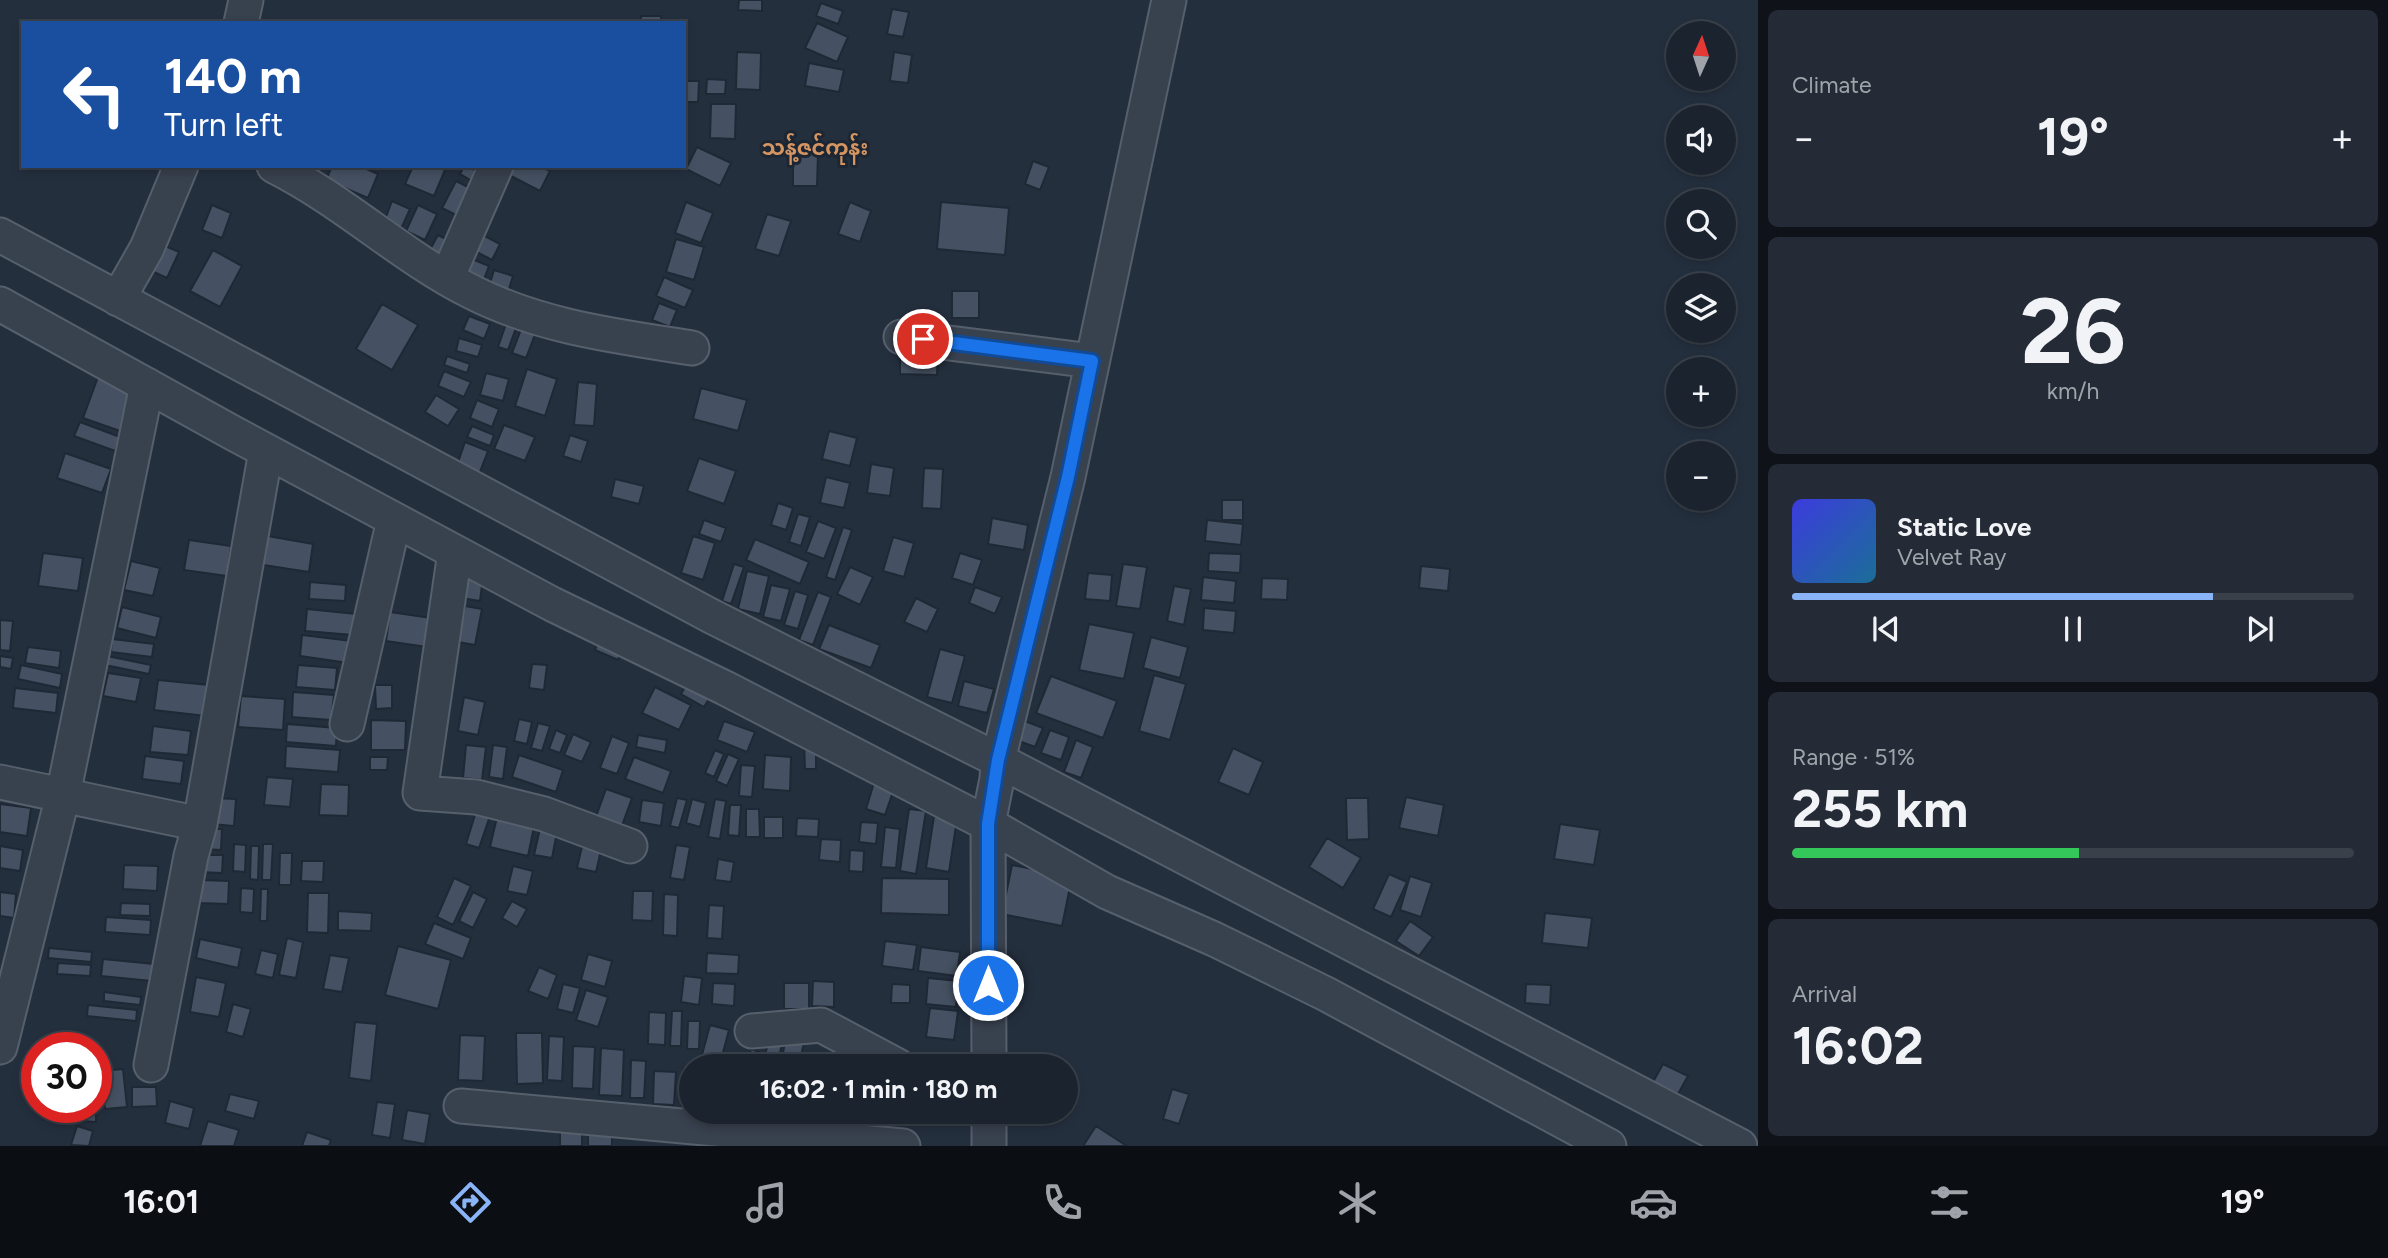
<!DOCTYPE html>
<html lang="en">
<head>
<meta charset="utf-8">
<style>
	body { margin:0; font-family:Figtree,"Noto Sans Myanmar",sans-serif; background:#242b36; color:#f1f3f6; height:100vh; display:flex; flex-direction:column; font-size:26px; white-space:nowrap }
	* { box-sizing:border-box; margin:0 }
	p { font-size:23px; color:#a0a4aa }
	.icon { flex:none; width:38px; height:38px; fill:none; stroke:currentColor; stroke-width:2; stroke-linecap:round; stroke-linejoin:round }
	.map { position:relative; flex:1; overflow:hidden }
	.side { display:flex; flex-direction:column; gap:10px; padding:10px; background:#0f1319; width:630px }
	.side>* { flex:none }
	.banner { position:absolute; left:21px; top:21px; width:665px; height:147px; border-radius:0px; box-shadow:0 4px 10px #0003,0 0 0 2px #39404a; background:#1a4fa0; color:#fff; overflow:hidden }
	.needle { width:46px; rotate:3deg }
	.fabs { position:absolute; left:1666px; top:21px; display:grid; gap:14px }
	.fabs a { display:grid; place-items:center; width:70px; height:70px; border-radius:50%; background:#1b232e; box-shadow:0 4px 10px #0003,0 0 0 2px #39404a; font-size:35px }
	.speed { position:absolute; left:21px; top:1032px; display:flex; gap:14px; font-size:35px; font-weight:700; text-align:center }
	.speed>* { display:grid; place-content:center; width:91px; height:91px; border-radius:50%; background:#1b232e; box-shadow:0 4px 10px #0003,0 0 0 2px #39404a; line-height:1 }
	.speed .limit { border:10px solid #d22; background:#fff; color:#111 }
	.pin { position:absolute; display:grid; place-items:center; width:60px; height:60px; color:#fff; margin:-30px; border:4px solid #fff; border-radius:50%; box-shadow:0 2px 7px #0007 }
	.me { position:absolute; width:77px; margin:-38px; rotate:0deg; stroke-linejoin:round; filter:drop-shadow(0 0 5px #0008) }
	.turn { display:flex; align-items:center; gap:24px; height:147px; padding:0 28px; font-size:32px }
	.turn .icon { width:91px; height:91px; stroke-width:2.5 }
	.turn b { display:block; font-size:49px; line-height:60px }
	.big { font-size:52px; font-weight:700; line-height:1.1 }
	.side .card { flex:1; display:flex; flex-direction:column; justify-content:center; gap:10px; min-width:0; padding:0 24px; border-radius:10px; background:#242b36 }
	.side .dial { align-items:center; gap:0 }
	.dial b { font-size:91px; line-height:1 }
	.song { display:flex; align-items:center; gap:21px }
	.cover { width:84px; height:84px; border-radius:10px; background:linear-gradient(135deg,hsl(240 70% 55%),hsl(200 70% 35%)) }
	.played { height:7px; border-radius:4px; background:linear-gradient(90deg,#8ab4f8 75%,#39404a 75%) }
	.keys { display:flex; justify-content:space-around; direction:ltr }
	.heat { display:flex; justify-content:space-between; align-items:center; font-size:38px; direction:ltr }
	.charge { height:10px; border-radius:5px; background:linear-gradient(90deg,#34c759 51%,#39404a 0) }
	.trip { position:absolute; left:679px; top:1054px; width:399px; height:70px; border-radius:35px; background:#1b232e; box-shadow:0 4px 10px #0003,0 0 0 2px #39404a; font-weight:700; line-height:70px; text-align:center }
	.menu { display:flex; height:112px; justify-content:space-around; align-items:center; background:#0b0e12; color:#a0a4aa }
	.menu .icon { width:49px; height:49px }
	.menu .selected { color:#8ab4f8 }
	.menu b { font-size:32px; color:#f1f3f6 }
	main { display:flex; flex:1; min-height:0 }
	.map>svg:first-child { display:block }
	.building { fill:#455162; stroke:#1f2835; stroke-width:2 }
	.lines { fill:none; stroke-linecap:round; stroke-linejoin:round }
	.street-casing { stroke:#565f6c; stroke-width:37 }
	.street { stroke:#38414e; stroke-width:33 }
	.route-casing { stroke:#114b97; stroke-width:18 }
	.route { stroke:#1a73e8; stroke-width:12 }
	.labels { text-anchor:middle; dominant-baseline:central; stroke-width:6; stroke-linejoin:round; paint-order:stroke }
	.quarter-label { font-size:21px; font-weight:bold; fill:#d59563; stroke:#1d2633 }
</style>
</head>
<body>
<main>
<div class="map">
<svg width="1758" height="1146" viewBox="0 0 1758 1146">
	<rect width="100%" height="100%" fill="#242f3e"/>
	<path class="building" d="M739 0H762V11L738 10Z
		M821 3 843 11 838 24 816 16Z
		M892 9 909 12 903 37 887 34Z
		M641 16H661V23H641Z
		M817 23 848 37 837 62 805 48Z
		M737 52 761 53 760 90 736 89Z
		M894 52 912 55 908 83 890 81Z
		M809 63 844 70 839 92 805 86Z
		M707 79 726 80 725 94H706Z
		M684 81H699L698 102H684Z
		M711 104H736L735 139 710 138Z
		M697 147 731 163 720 186 686 169Z
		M793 152 818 153 817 186H793Z
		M1033 161 1049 167 1040 190 1025 184Z
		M332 166H360L378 174 368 198 326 180Z
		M413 166H435L445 170 434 196 405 184Z
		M464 166 480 172 474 182 460 174Z
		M513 166H540L550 171 540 191 509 175Z
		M456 181 482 194 468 221 442 208Z
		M392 201 410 209 401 229 384 222Z
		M686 202 713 213 701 243 675 233Z
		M850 202 871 211 860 242 838 234Z
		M941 202 1009 208 1005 255 937 249Z
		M212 205 231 213 222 238 202 230Z
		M418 205 437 214 425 240 406 231Z
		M767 214 791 221 779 256 755 249Z
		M481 234 500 244 492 260 473 250Z
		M438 235 458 245 446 268 426 257Z
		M676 239 704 247 694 280 666 272Z
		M156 242 179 252 167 278 145 268Z
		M213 250 242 266 220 307 190 291Z
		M467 257 489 266 481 287 459 277Z
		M494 270 513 276 506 299 487 293Z
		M664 277 693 290 685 308 656 296Z
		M952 291H979V318H952Z
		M659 303 677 310 670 327 652 320Z
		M382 304 418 325 392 370 356 349Z
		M469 316 490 324 484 339 463 330Z
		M506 324 516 328 508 350 498 347Z
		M522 327 536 332 526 358 512 353Z
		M459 338 482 345 478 357 456 351Z
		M900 345 938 346 937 375 900 374Z
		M447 356 470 364 467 373 444 365Z
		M527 369 557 379 545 416 515 406Z
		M444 371 471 382 464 397 438 386Z
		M486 373 509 379 503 401 480 395Z
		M98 377 135 391 120 431 83 418Z
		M578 382 597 384 594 426 574 425Z
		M701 388 747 400 738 431 693 419Z
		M436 395 459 409 448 426 425 412Z
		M477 400 499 409 492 427 470 418Z
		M80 422 120 437 115 451 74 436Z
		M504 425 535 437 525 461 494 449Z
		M472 426 494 435 490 446 467 437Z
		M829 431 857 438 850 466 822 459Z
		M570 435 588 441 581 462 563 456Z
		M465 442 488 451 478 477 456 468Z
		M65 453 111 469 102 493 57 478Z
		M699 458 736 471 724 504 687 491Z
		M871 464 894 468 890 496 867 493Z
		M924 468 943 469 941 509 922 508Z
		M826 477 850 483 844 508 820 503Z
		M615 479 644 486 639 504 611 497Z
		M1222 500H1243V520H1222Z
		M778 503 793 508 786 530 771 525Z
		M798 514 810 517 801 546 789 542Z
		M992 518 1028 525 1024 550 988 544Z
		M704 520 726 528 721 542 699 534Z
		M1207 520 1243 524 1241 545 1205 541Z
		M818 521 836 528 824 559 806 552Z
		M843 527 852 530 835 580 826 577Z
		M262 535 313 544 309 572 257 564Z
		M693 536 715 543 703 580 681 573Z
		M893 537 914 543 904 577 883 571Z
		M755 539 809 562 800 584 746 560Z
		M189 540 231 546 227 576 184 570Z
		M43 553 83 558 78 591 38 586Z
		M960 553 982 560 973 585 952 578Z
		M1209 553 1241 554 1240 573 1208 571Z
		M131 561 160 568 153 596 124 590Z
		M734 564 744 567 731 604 722 601Z
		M1123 564 1147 567 1140 609 1116 606Z
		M1421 566 1450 569 1448 591 1419 588Z
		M466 567 484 570 480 601 461 598Z
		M850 567 873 577 860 605 837 594Z
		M747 571 769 576 760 614 738 609Z
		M1088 573 1112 575 1110 601 1085 599Z
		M1203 577 1236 581 1234 603 1201 600Z
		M1262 578 1288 579 1287 600 1261 599Z
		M310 582 346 585 345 601 309 599Z
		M771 585 790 589 781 621 763 617Z
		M1174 586 1191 589 1184 625 1167 621Z
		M975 587 1002 597 995 614 969 603Z
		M795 591 808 595 798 629 784 625Z
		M818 592 831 597 813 645 799 640Z
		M916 598 938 609 927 632 904 622Z
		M465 606 482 609 475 645 458 642Z
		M122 607 161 617 156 638 117 628Z
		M1204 608 1236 611 1234 633 1203 630Z
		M307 609 356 614 353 635 305 631Z
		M390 612 438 619 434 648 386 641Z
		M0 620 13 621 10 651 0 650Z
		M1089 624 1134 633 1124 679 1079 670Z
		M829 625 880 645 871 668 819 649Z
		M602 632 625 642 618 660 595 650Z
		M302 635 352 641 349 663 300 656Z
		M1151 637 1188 647 1180 678 1143 668Z
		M112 639 154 644 152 657 111 652Z
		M28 647 61 651 59 668 25 663Z
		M940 649 965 656 952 703 927 697Z
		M0 656 13 658 11 669 0 667Z
		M107 656 151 665 149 674 105 665Z
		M532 664 547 665 544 690 529 688Z
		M21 665 62 674 60 688 18 679Z
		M298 665 337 668 335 690 296 687Z
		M108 673 141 678 136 702 103 696Z
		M1154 675 1186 684 1170 740 1139 731Z
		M691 676 715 689 704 707 681 694Z
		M1051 676 1117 701 1103 738 1036 713Z
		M158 680 209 685 206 716 154 710Z
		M964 681 994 689 987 713 958 706Z
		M375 685H392V708L376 709Z
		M655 687 691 705 679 730 642 713Z
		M15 688 58 693 56 713 13 708Z
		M293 692 334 695 331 720 292 717Z
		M241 696 285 699 283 730 238 727Z
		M464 697 485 702 478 735 458 731Z
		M519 719 532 722 527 744 514 741Z
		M371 720 406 721 405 750H371Z
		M1022 720 1043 728 1035 747 1014 739Z
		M724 721 755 732 747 752 717 740Z
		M538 723 550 726 542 751 531 748Z
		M287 724 337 728 336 746 286 742Z
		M153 726 191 731 188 755 150 752Z
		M556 730 567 735 560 753 549 749Z
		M1050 730 1069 737 1061 760 1041 753Z
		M573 734 591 742 582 762 564 755Z
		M638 735 667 740 665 753 636 747Z
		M612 736 629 743 617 774 600 768Z
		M1076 740 1093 747 1081 778 1064 772Z
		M804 743H816V769H805Z
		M466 745 486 747 482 780 463 778Z
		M493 745 507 747 503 779 489 777Z
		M286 746 340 750 338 772 285 768Z
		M1233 748 1263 762 1249 795 1218 782Z
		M715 750 724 754 714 777 705 773Z
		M728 754 739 759 727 786 716 781Z
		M519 755 563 770 556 792 512 777Z
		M765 755 791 757 790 791 763 789Z
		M145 756 184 761 181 784 142 779Z
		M370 757H388L387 770H370Z
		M634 757 671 771 663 793 625 779Z
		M741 765 755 766 752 797 739 796Z
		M876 776 896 783 885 815 866 809Z
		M267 777 293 779 290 807 264 805Z
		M321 784 349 785 348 816 319 815Z
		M606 789 632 798 620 831 594 822Z
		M1406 797 1444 805 1438 836 1399 828Z
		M212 798 236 799 234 826 211 824Z
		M677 798 687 800 679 828 670 826Z
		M1346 798H1368L1369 839 1347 840Z
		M692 799 706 803 700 827 686 823Z
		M715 799 726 801 720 839 708 837Z
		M642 800 664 803 661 826 639 822Z
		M0 804 31 808 27 836 0 832Z
		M478 805 492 810 479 848 466 844Z
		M730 805H741L739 836 728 835Z
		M746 809H759L760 837H746Z
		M909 809 926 811 916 874 900 871Z
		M498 813 535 822 528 856 490 847Z
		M934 816 957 819 949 872 926 868Z
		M764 817H783V838H764Z
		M797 818 819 819 818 837 796 836Z
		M861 822 878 823 876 844 859 842Z
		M541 824 558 827 552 858 534 855Z
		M1560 824 1600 830 1594 865 1554 859Z
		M885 827 900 829 896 868 881 867Z
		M205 829H222L221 850 204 849Z
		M1327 838 1361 858 1343 888 1309 867Z
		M821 839 841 840 840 862 819 860Z
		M583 842 602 846 596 872 577 868Z
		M234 844 246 845 245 872 233 871Z
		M263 844H273L271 880H262Z
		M676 845 690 847 684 880 670 878Z
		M0 846 23 850 20 871 0 868Z
		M251 846H259L258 880 250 879Z
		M850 850 864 851 863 872 849 871Z
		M280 853H292L291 885H279Z
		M200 855H223L222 873 199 872Z
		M718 859 734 862 731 882 715 880Z
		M302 861H324L323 882 301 881Z
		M124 865 158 866 157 891 123 889Z
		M1012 865 1072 877 1062 926 1002 914Z
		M513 866 533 871 527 895 507 891Z
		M1389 874 1407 882 1391 917 1373 909Z
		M1410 876 1432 883 1421 917 1400 910Z
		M454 878 471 886 453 925 437 917Z
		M882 878 949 879V915L881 913Z
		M201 880 229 881 228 904 200 903Z
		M241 888 254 889 253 913 240 912Z
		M261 889H268L267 921H260Z
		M633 891H653L652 921 632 920Z
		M0 892 16 894 14 918 0 916Z
		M473 892 487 899 473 928 459 921Z
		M308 893H329L328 933 307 932Z
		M664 894 678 895 677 936 663 935Z
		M512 901 527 909 517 927 502 918Z
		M121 903 150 904V916L120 915Z
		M709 905 724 906 722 939 707 938Z
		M338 911 372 913 371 931 338 930Z
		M1545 913 1592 918 1588 948 1542 943Z
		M106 917 151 920 150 935 105 932Z
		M1410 921 1433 937 1419 956 1396 941Z
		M434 923 471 938 463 959 425 944Z
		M287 938 303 942 296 978 279 975Z
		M200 939 242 948 238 968 196 958Z
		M885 941 917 945 913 970 882 966Z
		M398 946 451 960 438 1009 385 995Z
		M921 947 960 952 957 976 918 971Z
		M49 948 92 952 91 962 48 958Z
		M261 950 278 954 273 978 255 974Z
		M707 953 739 955 738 974 706 973Z
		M588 954 612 961 605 987 581 980Z
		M330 955 349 958 342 992 323 989Z
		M103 959 154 964 152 981 101 976Z
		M58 963 91 965 90 976 57 974Z
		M539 967 557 975 548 999 528 991Z
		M684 976 702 978 699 1005 681 1002Z
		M196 977 226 983 219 1017 190 1012Z
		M928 978 958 981 956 1007 926 1004Z
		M813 981 834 982V1007L812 1006Z
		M713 983 735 984 734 1006 712 1004Z
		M784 983H809V1009H784Z
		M563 984 580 988 573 1013 557 1009Z
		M892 984 910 985V1003H891Z
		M1526 984 1551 985 1550 1005 1525 1003Z
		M586 990 608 997 598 1027 576 1020Z
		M104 992 141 997 140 1005 104 1001Z
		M233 1004 251 1009 243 1037 226 1032Z
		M88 1005 137 1010 136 1021 87 1016Z
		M930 1008 958 1011 954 1040 926 1037Z
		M672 1011H682L681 1046H670Z
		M649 1012 666 1013 665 1045 648 1044Z
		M688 1021H700L699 1049H687Z
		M355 1022 377 1024 371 1081 349 1078Z
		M710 1025 729 1030 721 1060 702 1055Z
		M516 1033H542L543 1083 517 1084Z
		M787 1034 805 1038 799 1066H780Z
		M460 1035 485 1036 483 1081 458 1080Z
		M549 1036 564 1037 562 1081 547 1080Z
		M769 1040 782 1044 777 1066H762Z
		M573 1046 595 1047 593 1089 572 1088Z
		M601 1048 624 1050 622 1096 599 1095Z
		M751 1049 759 1052 755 1066H746Z
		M631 1060 646 1061 644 1098H630Z
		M1663 1064 1688 1076 1678 1094 1653 1082Z
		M683 1068 691 1069V1106H681Z
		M123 1069 127 1107 105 1109 101 1071Z
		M654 1071 676 1072 674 1105 653 1104Z
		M132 1087H156L157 1106 132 1107Z
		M1172 1089 1189 1094 1179 1124 1163 1119Z
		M230 1094 259 1101 254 1119 225 1111Z
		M170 1101 194 1108 189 1129 165 1123Z
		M377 1102 395 1104 390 1138 372 1135Z
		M79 1110 96 1111V1122L79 1121Z
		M407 1110 430 1114 425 1144 402 1140Z
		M813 1111H836L835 1124H813Z
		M208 1121 239 1130 234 1146H200Z
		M77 1126 93 1131 89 1146 71 1145Z
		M1096 1126 1127 1146H1083Z
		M560 1130H582V1146H560Z
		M307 1132 331 1140 329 1146H302Z
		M588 1132 612 1133V1146H588Z"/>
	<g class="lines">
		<g class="street-casing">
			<path id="street" d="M241 23 246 0
				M274 166C344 201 402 257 472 292 541 327 616 336 692 348
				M0 235 711 616 998 760 1740 1146
				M447 278 496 166
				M118 299 147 248 181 166
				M0 304 233 433 552 604 725 688 988 824 1107 892 1214 939 1326 994 1609 1146
				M901 337 1092 361
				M455 552 420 793 476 797 544 814 630 846
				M347 724 394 520
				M0 782 200 824 191 856 151 1065
				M200 824 266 451
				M752 1031 821 1025 898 1066
				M0 1047 63 795 147 385
				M989 1066 988 824 997 779 998 760 1068 477 1169 0
				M461 1106 903 1146
				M989 1146V1111"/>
		</g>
		<use href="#street" class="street"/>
	</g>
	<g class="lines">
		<g class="route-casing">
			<path id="route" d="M923 339 1092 361 1068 477 998 760 988 824V985"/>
		</g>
		<use href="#route" class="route"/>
	</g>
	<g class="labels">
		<g class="quarter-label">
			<text x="815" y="147">သန့်ဇင်ကုန်း</text>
		</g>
	</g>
</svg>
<div class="fabs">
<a><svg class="needle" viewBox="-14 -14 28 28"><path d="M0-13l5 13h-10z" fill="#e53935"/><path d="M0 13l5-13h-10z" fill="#a0a4aa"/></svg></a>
<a><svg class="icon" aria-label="sound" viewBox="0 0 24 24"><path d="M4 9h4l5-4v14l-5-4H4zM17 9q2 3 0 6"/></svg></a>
<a><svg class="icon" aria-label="search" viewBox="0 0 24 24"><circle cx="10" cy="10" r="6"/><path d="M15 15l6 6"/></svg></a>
<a><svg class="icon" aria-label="layers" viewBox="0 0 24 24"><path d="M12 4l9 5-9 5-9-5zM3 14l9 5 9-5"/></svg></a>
<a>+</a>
<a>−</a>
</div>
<div class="speed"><div class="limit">30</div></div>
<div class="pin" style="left:923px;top:339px;background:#d93025"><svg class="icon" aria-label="arrive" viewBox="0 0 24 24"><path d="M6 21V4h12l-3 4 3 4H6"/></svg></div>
<svg class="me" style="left:988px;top:985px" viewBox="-20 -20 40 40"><circle r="17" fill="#1a73e8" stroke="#fff" stroke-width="3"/><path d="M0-11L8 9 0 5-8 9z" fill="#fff"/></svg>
<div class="trip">16:02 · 1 min · 180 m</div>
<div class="banner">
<div class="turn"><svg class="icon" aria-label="left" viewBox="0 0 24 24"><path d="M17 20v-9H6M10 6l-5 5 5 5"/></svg><div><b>140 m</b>Turn left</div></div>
</div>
</div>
<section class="side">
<div class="card"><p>Climate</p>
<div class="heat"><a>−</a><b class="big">19°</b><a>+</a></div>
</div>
<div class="card dial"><b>26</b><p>km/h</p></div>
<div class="card">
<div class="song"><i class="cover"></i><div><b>Static Love</b><p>Velvet Ray</p></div></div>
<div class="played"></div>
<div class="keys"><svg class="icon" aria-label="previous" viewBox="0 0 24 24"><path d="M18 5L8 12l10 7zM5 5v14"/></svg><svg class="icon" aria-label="pause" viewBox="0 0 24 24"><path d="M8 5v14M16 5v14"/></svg><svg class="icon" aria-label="next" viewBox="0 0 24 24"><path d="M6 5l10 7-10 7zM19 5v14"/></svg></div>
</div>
<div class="card"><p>Range · 51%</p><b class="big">255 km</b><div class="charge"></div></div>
<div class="card"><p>Arrival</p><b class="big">16:02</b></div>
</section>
</main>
<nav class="menu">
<b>16:01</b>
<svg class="icon selected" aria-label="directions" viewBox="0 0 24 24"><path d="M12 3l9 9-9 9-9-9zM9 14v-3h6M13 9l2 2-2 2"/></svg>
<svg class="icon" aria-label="music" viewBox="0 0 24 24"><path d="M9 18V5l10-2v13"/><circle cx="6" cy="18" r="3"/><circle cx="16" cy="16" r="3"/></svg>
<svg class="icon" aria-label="phone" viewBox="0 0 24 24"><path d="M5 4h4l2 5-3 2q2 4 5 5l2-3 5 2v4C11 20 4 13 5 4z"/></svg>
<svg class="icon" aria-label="climate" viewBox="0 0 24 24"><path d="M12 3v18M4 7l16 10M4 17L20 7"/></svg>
<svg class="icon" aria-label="car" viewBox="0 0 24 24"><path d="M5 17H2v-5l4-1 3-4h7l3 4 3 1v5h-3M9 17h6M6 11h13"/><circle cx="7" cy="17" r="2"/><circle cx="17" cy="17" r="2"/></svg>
<svg class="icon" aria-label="filters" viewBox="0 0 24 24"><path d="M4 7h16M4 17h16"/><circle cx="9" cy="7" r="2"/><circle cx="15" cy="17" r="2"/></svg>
<b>19°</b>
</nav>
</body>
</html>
